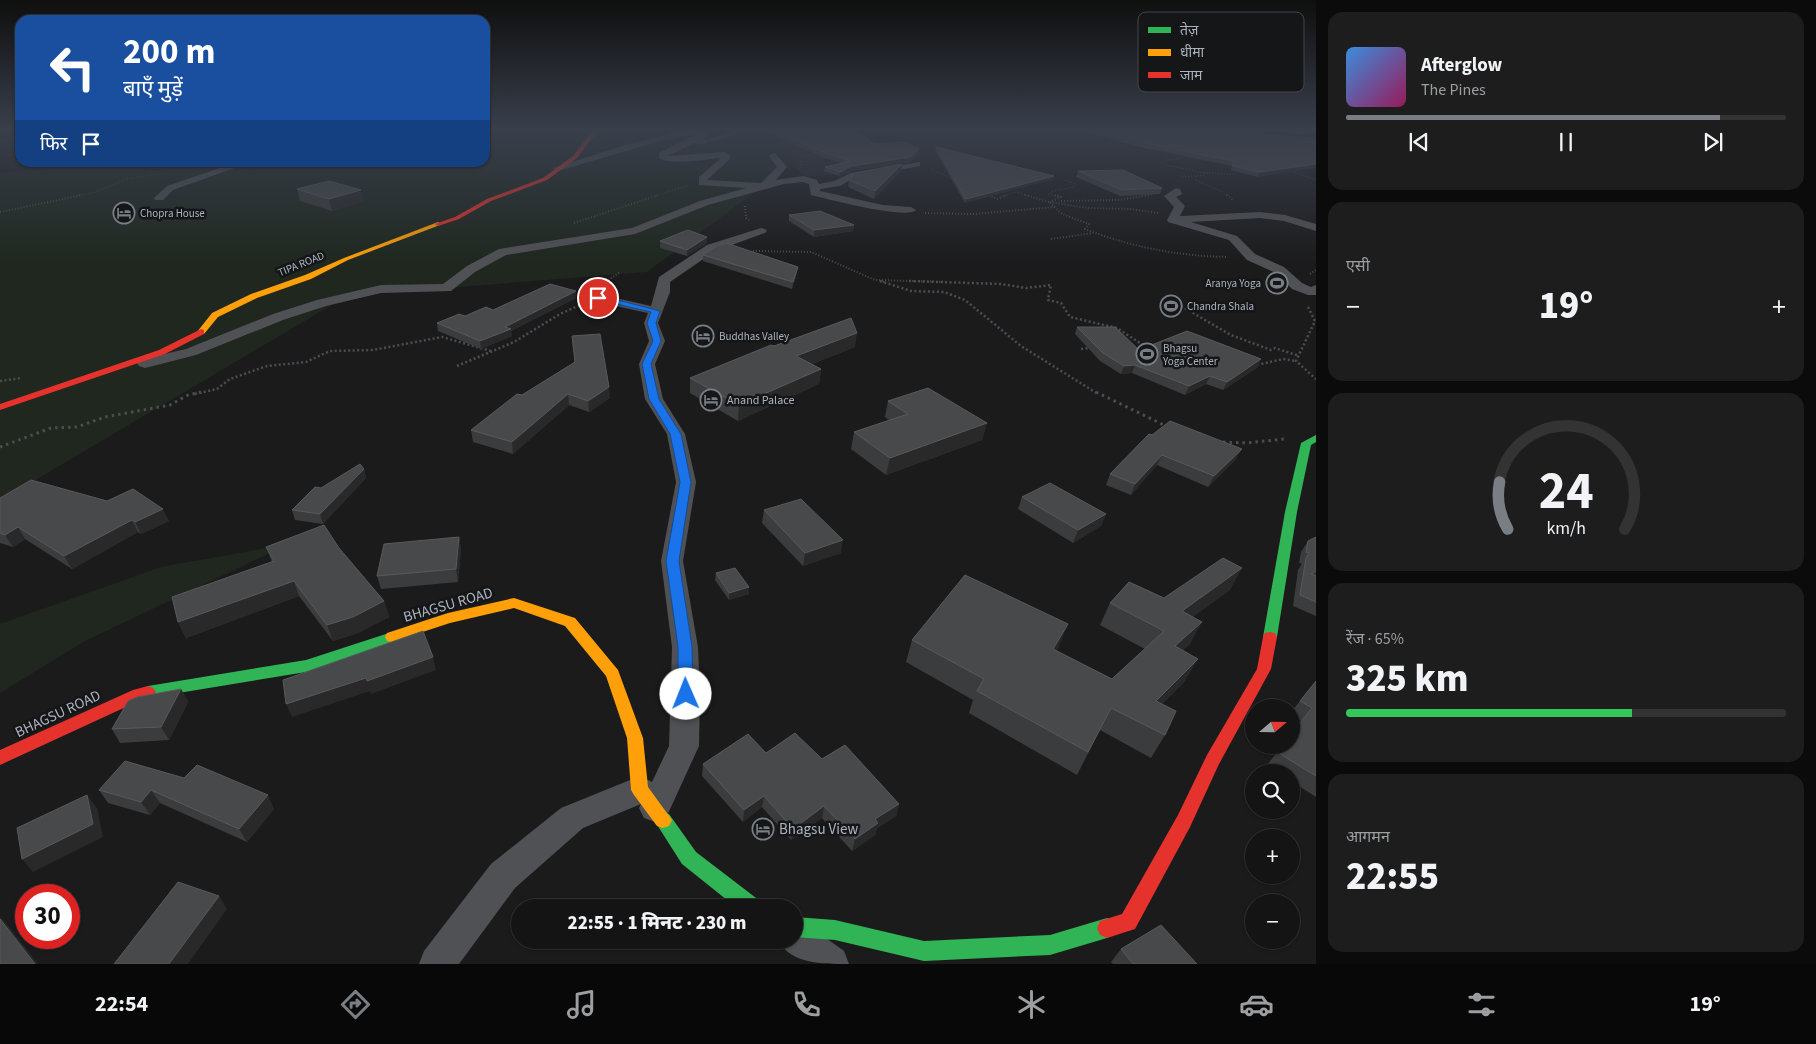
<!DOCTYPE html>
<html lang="hi">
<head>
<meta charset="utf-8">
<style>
	body { margin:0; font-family:"Source Sans 3","Noto Sans Devanagari",sans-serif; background:#1d1d1e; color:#f1f3f6; height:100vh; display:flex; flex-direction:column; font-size:19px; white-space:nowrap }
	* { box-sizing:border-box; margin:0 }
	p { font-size:16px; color:#9d9ea0 }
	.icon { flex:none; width:28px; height:28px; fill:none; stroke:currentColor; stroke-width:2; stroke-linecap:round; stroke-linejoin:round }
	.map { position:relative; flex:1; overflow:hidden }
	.drawer { display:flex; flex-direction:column; gap:12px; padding:12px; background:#0b0b0c; width:500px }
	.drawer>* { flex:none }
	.hud { position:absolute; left:15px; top:15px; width:475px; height:152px; border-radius:15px; box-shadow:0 1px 4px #0004,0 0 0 1px #333334; background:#1a4fa0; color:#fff; overflow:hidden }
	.needle { width:32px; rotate:70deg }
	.buttons { position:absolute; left:1245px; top:699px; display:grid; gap:10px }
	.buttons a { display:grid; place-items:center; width:55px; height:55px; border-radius:50%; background:#141415; box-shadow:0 1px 4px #0004,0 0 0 1px #333334; font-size:25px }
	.speed { position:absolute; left:15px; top:884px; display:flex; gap:10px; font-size:25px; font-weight:700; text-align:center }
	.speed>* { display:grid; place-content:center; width:65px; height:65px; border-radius:50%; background:#141415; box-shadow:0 1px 4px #0004,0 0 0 1px #333334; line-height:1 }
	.speed .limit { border:8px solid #d22; background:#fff; color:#111 }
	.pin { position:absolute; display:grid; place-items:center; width:42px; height:42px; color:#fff; margin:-21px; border:2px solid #fff; border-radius:50%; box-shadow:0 1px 5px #0007 }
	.me { position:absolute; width:55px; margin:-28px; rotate:359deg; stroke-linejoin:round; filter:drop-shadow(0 0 4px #0008) }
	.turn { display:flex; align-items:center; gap:18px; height:105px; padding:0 25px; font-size:22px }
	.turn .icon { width:65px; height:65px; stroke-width:2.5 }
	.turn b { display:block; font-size:35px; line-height:42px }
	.then { display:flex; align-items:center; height:48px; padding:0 25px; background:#0003; gap:10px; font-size:19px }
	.big { font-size:38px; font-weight:800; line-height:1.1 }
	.drawer .tile { flex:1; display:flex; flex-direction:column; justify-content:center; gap:8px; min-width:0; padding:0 18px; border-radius:15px; background:#1d1d1e }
	.drawer .dial { align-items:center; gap:0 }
	.dial svg { height:130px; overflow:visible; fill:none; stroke:#333334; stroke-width:7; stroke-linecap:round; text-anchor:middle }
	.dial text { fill:#f1f3f6; stroke:none }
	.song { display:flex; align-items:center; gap:15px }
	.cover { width:60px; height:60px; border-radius:8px; background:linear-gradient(135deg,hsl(210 70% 55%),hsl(330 70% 35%)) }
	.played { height:5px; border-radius:2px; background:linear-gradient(90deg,#797e85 85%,#333334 85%) }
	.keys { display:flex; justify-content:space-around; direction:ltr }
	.heat { display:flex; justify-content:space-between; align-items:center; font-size:28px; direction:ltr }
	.charge { height:8px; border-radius:4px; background:linear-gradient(90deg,#34c759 65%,#333334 0) }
	.trip { position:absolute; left:511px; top:899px; width:292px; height:50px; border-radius:25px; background:#141415; box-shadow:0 1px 4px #0004,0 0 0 1px #333334; font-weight:800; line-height:50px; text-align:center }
	.tabs { display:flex; height:80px; justify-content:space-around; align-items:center; background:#080808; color:#9d9ea0 }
	.tabs .icon { width:35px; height:35px }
	.tabs .selected { color:#797e85 }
	.tabs b { font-size:22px; color:#f1f3f6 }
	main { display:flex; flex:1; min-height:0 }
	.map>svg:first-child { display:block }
	.built { fill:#252528 }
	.green { fill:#1f271f }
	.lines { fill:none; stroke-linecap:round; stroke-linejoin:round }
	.stream { stroke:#2d383f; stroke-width:3 }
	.path-far3 { stroke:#4b4d50; stroke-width:1; stroke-dasharray:1 2; stroke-linecap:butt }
	.path-far2 { stroke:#4b4d50; stroke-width:2; stroke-dasharray:1 2; stroke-linecap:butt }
	.path-far1 { stroke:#4b4d50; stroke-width:2.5; stroke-dasharray:2 2.5; stroke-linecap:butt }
	.path { stroke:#4b4d50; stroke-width:3; stroke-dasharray:2.5 4; stroke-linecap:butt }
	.street { fill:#505155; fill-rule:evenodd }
	.fast { fill:#30b455; fill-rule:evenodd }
	.slow { fill:#ff9f0a; fill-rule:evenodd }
	.jam { fill:#e5322d; fill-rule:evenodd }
	.wall { fill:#3b3c3e }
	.shaded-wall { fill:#29292a }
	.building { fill:#48494b; stroke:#57595d }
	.route { fill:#1a73e8; stroke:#114b97 }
	.labels { text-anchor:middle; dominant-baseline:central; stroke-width:5; stroke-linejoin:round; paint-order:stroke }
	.far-poi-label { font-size:11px; fill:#acb3be; stroke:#151618; text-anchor:start }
	.far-street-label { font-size:11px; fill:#acb3be; stroke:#151618 }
	.poi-label { font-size:12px; fill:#acb3be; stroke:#151618; text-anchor:start }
	.near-street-label { font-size:15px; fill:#acb3be; stroke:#151618 }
	.near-poi-label { font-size:15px; fill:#acb3be; stroke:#151618; text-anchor:start }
	.key { fill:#151618; stroke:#42454a; stroke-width:1 }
	.key-label { font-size:14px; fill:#acb3be }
</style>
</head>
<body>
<main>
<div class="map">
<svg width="1316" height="964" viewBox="0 0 1316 964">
	<rect width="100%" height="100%" fill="#1b1b1c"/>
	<path class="built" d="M741 129H828L855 161 850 174 806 176 755 136Z"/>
	<path class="green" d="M485 129H738L797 161 647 272 347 296 0 501V173L97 162H485Z
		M289 544 85 641 0 693V624L161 567Z"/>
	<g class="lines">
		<path class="stream" d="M0 141H6"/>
		<path class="path-far3" d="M859 135 913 131 940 133 938 130 940 129
			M864 136 883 145
			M748 137 766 138 776 142
			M779 143 793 141
			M785 146 798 144
			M1189 156 1160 162 1165 165 1210 174
			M801 165V157L819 152
			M931 169 954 180
			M1289 170 1316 180
			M1203 172 1236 175
			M1197 176 1195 180 1223 192 1228 196
			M1182 177 1206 175
			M987 194 992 196
			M76 196 92 193 127 179 163 173
			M655 196 689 185
			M1004 196 1015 192 1030 196
			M1058 196 1048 194 1056 190 1074 187 1076 184 1064 180
			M1145 196 1153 194"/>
		<path class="path-far2" d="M989 195 997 199 1007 195
			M1025 195 1049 202
			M1227 195 1234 201
			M1052 201 1061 197 1053 195
			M1061 201 1119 200 1149 195
			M745 206 746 218 749 220
			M0 212 82 195
			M925 213 973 214 1055 207
			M1158 213 1130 209 1088 208 1049 202 1062 214 1089 224 1085 229C1131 247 1178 256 1228 257
			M574 223 659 195
			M1051 239 1093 233
			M753 251 811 252 875 280 948 282
			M1310 274 1316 270
			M880 281 884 282
			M606 282 620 272"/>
		<path class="path-far1" d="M880 281 911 291 944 292 965 300 1021 346 1098 394
			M909 281 1001 284 1026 288 1051 285 1048 300 1061 303 1070 317 1117 328 1149 349
			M605 283 608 281
			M1181 306 1231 335 1271 350 1275 348 1299 356
			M1308 307 1315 321 1296 361 1316 379
			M1081 349 1091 348
			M1257 365 1283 359 1296 361
			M457 366 514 342 560 314 582 304
			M0 381 22 378
			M195 394 217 389 230 379 267 366 306 362 330 351 373 350 442 337 491 351"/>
		<path class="path" d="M1096 392 1166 426
			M1223 442 1246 443 1284 439
			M0 447 51 428 77 427 105 417 170 405 188 395 201 392"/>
		<path class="street" d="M1255 129H1265L1256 136H1250V132Z
			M1278 129H1315L1316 132 1297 135Z
			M696 130 708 132 709 134 703 140 735 132 739 134 703 144 694 143 668 156 724 152 730 155V159L707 180 761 183 777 167 769 156 773 153 776 154 787 167 776 180 803 176 817 180 819 184 834 181 851 173 920 162V166L854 178 840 186 820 189V191L883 205 911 207 916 210C906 220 828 199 811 195L809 184 803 182 784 184 708 205 635 234 506 255 475 272 451 291 381 293 326 306 283 320 196 355 145 368 139 366 137 363 139 360 186 349 273 314 317 300 381 285 443 284 467 266 499 249 632 228 700 201 746 188 699 185V177L721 158C706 159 670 166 659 158V153L696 134 660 141 558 171 553 168 632 143 680 131Z
			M237 162H251L173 190 163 200H155L154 198 167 186Z
			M1176 188 1180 189 1182 194 1176 197 1185 206 1180 216 1260 212 1285 215 1316 224V231L1284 221 1260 218 1191 222 1237 236 1255 254 1284 267 1302 283 1311 287 1316 285V295H1308L1292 289 1276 273 1247 260 1229 240 1168 222 1167 220 1174 207 1164 196Z
			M761 228 765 229 767 231 765 233 715 251 670 282V292L658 323 665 341 655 364 663 399 685 434 696 482 683 561 698 647 700 694 699 746 666 818 655 822 644 818 639 808 641 804 583 828 515 888 459 964H419L424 951 491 864 561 808 640 776 652 782 669 746 672 647 661 561 676 482 667 434 645 399 639 364 649 341 644 323 648 313 593 301 591 298 598 294 651 306 659 277 707 245Z
			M795 920 808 925 844 951 849 964C821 964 791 964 778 940H795Z"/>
		<path class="fast" d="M1316 435V442L1311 445 1297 512 1277 637 1275 641 1270 642 1265 641 1263 637 1285 512 1301 443Z
			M392 632 397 633 399 637 397 641 306 672 148 698 143 696 140 692 143 688 148 686 306 660Z
			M663 812 669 814 696 852 760 901 763 908H737L682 864 654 820 657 814Z
			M795 917 835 920 924 941 1050 935 1107 918 1114 921 1117 928 1114 935 1107 938 1050 955 924 961 835 940 795 937Z"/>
		<path class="slow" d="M438 222 440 223V225L348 260 311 279 257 298 218 317 204 334H198L197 332 212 313 251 294 305 275 344 258Z
			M514 598 575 618 618 670 643 738 648 787 672 820 669 826 663 828 657 826 634 795 631 790 627 738 606 676 565 626 514 608 450 623 392 642 387 641 385 637 387 633 448 613Z"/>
		<path class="jam" d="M600 129H605L593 137 577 158 547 180 491 201 459 219 438 226 435 224 455 217 487 199 543 178 573 156 589 135Z
			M201 329 204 330V334L165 354 0 410V404L159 350Z
			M1270 632 1275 633 1277 637 1271 669 1219 764 1190 827 1135 929 1107 938 1100 935 1097 928 1100 921 1122 914 1178 815 1207 755 1257 669 1263 637 1265 633Z
			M148 686 153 688 156 692 153 696 141 700 0 765V750L133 690Z"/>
	</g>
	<path class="wall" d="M760 129H851L875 144 919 149 918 154 910 162 851 171 839 176 824 171 825 167 842 163 825 158Z
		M1073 129H1246L1252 134 1316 138 1258 177 1231 170 1232 166 1140 147Z
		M936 147 1054 176 1053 179 965 203 935 150Z
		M901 171 874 199 848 187 849 180Z
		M1078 171 1162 188 1160 194 1120 196 1076 177Z
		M297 189 364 201 332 211 300 201Z
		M789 215 854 225 853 231 814 237 789 221Z
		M707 237V243L687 256 660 248V241Z
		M703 255 797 273 792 289 703 261Z
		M576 291V298L511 331 512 336 481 349 438 331 437 323 465 316 493 310Z
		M1077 327 1139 350 1258 367 1223 390 1206 384 1185 395 1132 373 1121 374 1100 361 1075 334Z
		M572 336 610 398 589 412 569 405 513 454 473 442 471 430 522 395 575 363Z
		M774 346 855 347 812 364 821 369 819 384 738 421 690 393V378Z
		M888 401 987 423 982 440 886 475 851 449 854 432 889 420 885 417Z
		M1149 434 1236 459 1208 487 1157 465 1131 495 1106 485 1110 474Z
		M364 469 366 478 323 524 295 520 292 510 321 488Z
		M1022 497 1106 514 1101 526 1073 543 1018 509Z
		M0 498 169 521 141 534 138 532 72 569 25 539 13 547 0 543Z
		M764 510 841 553 803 566 762 523Z
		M459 537 461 550 458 582 381 589 377 576Z
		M1316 537V616L1293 606 1298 570 1302 564 1299 563 1301 552 1308 541Z
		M266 547 339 548 384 601 389 617 358 633 333 641 299 596 186 638 178 622 272 562Z
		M716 573 749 587V594L729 600 715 580Z
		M1230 590 1193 616 1190 644 1183 650 1185 681 1162 704 1165 735 1151 758 1100 730 1077 775 969 713 973 700 906 662 912 640 1059 646 1056 651 1112 679 1145 649 1100 625 1110 603 1164 598Z
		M1316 681V797L1291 781V772H1278L1267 765 1302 721 1291 715V712Z
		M181 689 188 702 169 740 120 743 112 729Z
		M766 753 822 759 899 804 896 816 877 828 875 835 852 851 822 818 791 840 762 807 743 822 702 776 703 764Z
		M184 778 274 809 247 842 160 803 150 815 108 803 99 790Z
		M1121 949 1197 964H1113L1111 962Z"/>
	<path class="shaded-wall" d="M919 149 918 154 910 162 851 171 839 176 840 172 851 166Z
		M902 164 901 171 874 199 875 191Z
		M1316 164V168L1258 177 1260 172Z
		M1054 176 1053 179 965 203 966 199Z
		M361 190 364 201 332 211 329 199Z
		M854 225 853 231 814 237V230Z
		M707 237V243L687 256V250Z
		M798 267 797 273 792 289 793 282Z
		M576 291V298L511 331 512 336 481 349 480 341 505 327Z
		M857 333 855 347 794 371 796 356Z
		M1261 359 1258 367 1223 390 1227 382Z
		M1135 365 1132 373 1121 374 1124 366Z
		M821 369 819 384 738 421 739 405Z
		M1210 376 1206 384 1185 395 1189 386Z
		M609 387 610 398 589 412 588 401Z
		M568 394 569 405 513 454 512 442Z
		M987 423 982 440 886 475 890 458Z
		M1242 449 1236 459 1208 487 1214 476Z
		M1162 455 1157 465 1131 495 1135 484Z
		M364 469 366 478 323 524 320 514Z
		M163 509 169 521 141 534 135 522Z
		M1106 514 1101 526 1073 543 1078 530Z
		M132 520 138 532 72 569 64 556Z
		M18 527 25 539 13 547 5 535Z
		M459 537 461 550 458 582 456 569Z
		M843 540 841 553 803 566 805 553Z
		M1242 568 1230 590 1171 633 1182 611Z
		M294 581 299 596 186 638 178 622Z
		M749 587V594L729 600V593Z
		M384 601 389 617 358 633 333 641 327 625Z
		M1202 622 1190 644 1163 668 1175 646Z
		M1068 624 1059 646 1043 672 1053 649Z
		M433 657 436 670 371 694 370 691 292 717 286 704Z
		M1198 659 1185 681 1143 723 1156 701Z
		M181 689 188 702 169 740 161 727Z
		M151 790 160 803 150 815 141 802Z
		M87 795 97 808 103 837 33 872 22 859Z
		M268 795 274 809 247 842 239 829Z
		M764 796 762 807 743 822 744 810Z
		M899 804 896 816 877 828 875 835 852 851 855 839 875 819Z
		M824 806 822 818 791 840 793 829Z
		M219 896 227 909 188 964H169Z
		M0 917 5 922 38 964H35L0 919Z"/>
	<path class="building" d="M770 129H851L875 144 904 142 919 149 911 157 851 166 840 172 825 167 851 161 826 153Z
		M1089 129H1246L1252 134 1316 138V164L1260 172 1233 166V161L1141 142Z
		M936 147 1054 176 966 199Z
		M902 164 875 191 849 180 856 173Z
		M1123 170 1162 188 1122 190 1078 171Z
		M329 181 361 190 329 199 297 189Z
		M820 211 854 225 814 230 789 215Z
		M688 230 707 237 687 250 660 241Z
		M726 243 798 267 793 282 703 255 716 246Z
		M550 284 576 291 505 327 511 329 480 341 437 323 459 314 465 316 486 307 493 310Z
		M851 318 857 333 796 356 821 369 739 405 690 378 771 345 774 346Z
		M1077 327H1115L1139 350 1187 331 1261 359 1227 382 1210 376 1189 386 1135 365 1124 366 1103 353Z
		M600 334 609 387 588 401 568 394 512 442 471 430 517 394 522 395 575 362 572 336Z
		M928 388 987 423 890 458 854 432 908 414 888 401Z
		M1170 421 1242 449 1214 476 1162 455 1135 484 1110 474 1149 434 1152 435Z
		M360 464 364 469 320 514 292 510 315 487 321 488Z
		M31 480 107 501 133 489 163 509 135 522 132 520 64 556 18 527 5 535 0 533V498Z
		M1050 483 1106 514 1078 530 1022 497Z
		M801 499 843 540 805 553 764 510Z
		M324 525 339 548 384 601 353 617 327 625 294 581 178 622 172 597 274 561 266 547Z
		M459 537 456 569 377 576 384 544Z
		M1316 537V571L1311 574 1316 576V602L1300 595 1306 558 1309 553 1306 552 1308 541Z
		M1223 558 1242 568 1182 611 1202 622 1175 646 1198 659 1156 701 1176 711 1165 735 1111 708 1088 752 977 691 984 679 912 640 965 575 1068 624 1053 649 1112 679 1164 631 1110 603 1129 582 1164 598Z
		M735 568 749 587 729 593 716 573Z
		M423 631 433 657 367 681 366 678 286 704 283 680Z
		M1316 681V776L1277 752 1283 745H1291V734L1312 708 1300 701Z
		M181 689 161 727 112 729 128 701 137 697Z
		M795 733 822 759 845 745 899 804 875 819 878 823 855 839 824 806 793 829 764 796 744 810 703 764 748 734 766 753Z
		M125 761 184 778 197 765 268 795 239 829 151 790 141 802 99 790Z
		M87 795 93 824 22 859 17 828Z
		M178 882 219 896 169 964H114Z
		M0 919 35 964H0Z
		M1161 925 1197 964H1133L1121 949Z"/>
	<linearGradient id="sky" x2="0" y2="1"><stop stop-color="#0f0f0f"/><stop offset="0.49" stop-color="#393f4b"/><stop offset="1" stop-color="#393f4b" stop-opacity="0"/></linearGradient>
	<rect width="1316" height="264" fill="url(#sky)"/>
	<path class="route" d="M598 295 660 311 656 323 661 341 651 364 659 399 681 434 691 482 679 561 692 647 693 694 691 699 686 700 680 699 678 694V647L666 561 680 482 670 434 649 399 642 364 653 341 647 323 651 312 595 299V296Z"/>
	<defs>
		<g id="hotel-ring" transform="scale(1.125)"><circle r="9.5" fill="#151618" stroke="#797e85" stroke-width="1.5"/><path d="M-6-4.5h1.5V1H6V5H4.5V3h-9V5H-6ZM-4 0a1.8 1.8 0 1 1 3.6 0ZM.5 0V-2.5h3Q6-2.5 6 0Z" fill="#797e85"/></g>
		<g id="stadium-ring" transform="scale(1.125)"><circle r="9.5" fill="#151618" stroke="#797e85" stroke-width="1.5"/><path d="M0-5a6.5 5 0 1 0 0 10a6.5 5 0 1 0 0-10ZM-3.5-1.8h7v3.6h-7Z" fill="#797e85"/></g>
	</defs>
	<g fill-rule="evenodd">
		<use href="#hotel-ring" x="124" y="213"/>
		<use href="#stadium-ring" x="1277" y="283"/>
		<use href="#stadium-ring" x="1171" y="306"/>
		<use href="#hotel-ring" x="703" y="336"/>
		<use href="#stadium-ring" x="1147" y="354"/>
		<use href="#hotel-ring" x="711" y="400"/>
		<use href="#hotel-ring" x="763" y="829"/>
	</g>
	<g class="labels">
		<g class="far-poi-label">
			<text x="140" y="213">Chopra House</text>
			<text x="1261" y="283" text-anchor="end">Aranya Yoga</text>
			<text x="1187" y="306">Chandra Shala</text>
			<text x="719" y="336">Buddhas Valley</text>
			<text x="1163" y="348">Bhagsu<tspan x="1163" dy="13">Yoga Center</tspan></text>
		</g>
		<g class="far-street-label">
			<text transform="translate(301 264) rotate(-22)">TIPA ROAD</text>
		</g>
		<g class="poi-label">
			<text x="727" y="400">Anand Palace</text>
		</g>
		<g class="near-street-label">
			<text transform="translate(448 605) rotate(-16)">BHAGSU ROAD</text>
			<text transform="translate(58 714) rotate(-25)">BHAGSU ROAD</text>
		</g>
		<g class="near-poi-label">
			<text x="779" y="829">Bhagsu View</text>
		</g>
	</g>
	<rect x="1138" y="12" width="166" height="80" rx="8" class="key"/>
	<rect x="1148" y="27" width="23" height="6" fill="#30b455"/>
	<rect x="1148" y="49" width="23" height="7" fill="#ff9f0a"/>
	<rect x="1148" y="72" width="23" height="6" fill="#e5322d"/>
	<g class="key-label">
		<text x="1180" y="35">तेज़</text>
		<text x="1180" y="57">धीमा</text>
		<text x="1180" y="80">जाम</text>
	</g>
</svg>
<div class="buttons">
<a><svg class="needle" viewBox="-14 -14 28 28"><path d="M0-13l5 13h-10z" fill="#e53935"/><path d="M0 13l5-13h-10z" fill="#9d9ea0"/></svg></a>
<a><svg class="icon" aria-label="search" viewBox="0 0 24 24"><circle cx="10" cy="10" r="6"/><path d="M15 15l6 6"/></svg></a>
<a>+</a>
<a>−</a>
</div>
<div class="speed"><div class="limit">30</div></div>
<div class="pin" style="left:598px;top:298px;background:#d93025"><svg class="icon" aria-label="arrive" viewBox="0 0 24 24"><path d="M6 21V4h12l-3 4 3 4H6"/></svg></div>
<svg class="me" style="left:686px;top:694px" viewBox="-20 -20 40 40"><circle r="19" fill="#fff"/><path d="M0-13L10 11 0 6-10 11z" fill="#1a73e8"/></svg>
<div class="trip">22:55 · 1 मिनट · 230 m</div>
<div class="hud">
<div class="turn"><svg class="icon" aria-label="left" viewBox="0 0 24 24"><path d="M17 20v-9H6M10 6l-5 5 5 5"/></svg><div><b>200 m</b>बाएँ मुड़ें</div></div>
<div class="then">फिर<svg class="icon" aria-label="arrive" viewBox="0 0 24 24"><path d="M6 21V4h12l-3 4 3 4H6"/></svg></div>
</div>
</div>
<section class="drawer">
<div class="tile">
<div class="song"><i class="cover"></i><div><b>Afterglow</b><p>The Pines</p></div></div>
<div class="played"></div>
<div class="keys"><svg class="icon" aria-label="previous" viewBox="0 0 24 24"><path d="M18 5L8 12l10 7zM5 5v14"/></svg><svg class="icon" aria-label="pause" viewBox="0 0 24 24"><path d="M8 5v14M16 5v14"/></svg><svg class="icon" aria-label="next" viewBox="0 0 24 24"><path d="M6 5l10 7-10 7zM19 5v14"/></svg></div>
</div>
<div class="tile"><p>एसी</p>
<div class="heat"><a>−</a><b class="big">19°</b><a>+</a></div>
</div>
<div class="tile dial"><svg viewBox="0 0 100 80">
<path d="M14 69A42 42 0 1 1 86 69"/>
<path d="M14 69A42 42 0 0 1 9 40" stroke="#797e85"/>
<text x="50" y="56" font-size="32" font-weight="700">24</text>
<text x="50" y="72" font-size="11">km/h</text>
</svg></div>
<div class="tile"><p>रेंज · 65%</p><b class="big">325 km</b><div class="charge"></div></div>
<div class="tile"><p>आगमन</p><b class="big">22:55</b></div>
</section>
</main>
<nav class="tabs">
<b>22:54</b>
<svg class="icon selected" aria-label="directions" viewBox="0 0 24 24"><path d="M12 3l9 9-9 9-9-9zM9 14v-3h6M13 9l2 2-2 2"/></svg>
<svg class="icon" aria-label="music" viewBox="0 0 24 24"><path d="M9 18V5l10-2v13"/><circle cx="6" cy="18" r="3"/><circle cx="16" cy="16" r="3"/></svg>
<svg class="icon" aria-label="phone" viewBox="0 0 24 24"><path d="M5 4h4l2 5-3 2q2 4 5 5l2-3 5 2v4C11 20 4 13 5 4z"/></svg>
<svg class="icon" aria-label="climate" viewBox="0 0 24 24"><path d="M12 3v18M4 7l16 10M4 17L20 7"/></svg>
<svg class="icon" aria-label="car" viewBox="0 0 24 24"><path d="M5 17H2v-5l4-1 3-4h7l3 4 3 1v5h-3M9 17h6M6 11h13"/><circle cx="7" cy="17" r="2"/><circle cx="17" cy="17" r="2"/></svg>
<svg class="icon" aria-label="filters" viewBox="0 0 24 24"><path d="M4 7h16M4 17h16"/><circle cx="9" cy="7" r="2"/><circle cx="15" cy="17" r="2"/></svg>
<b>19°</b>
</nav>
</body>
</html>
